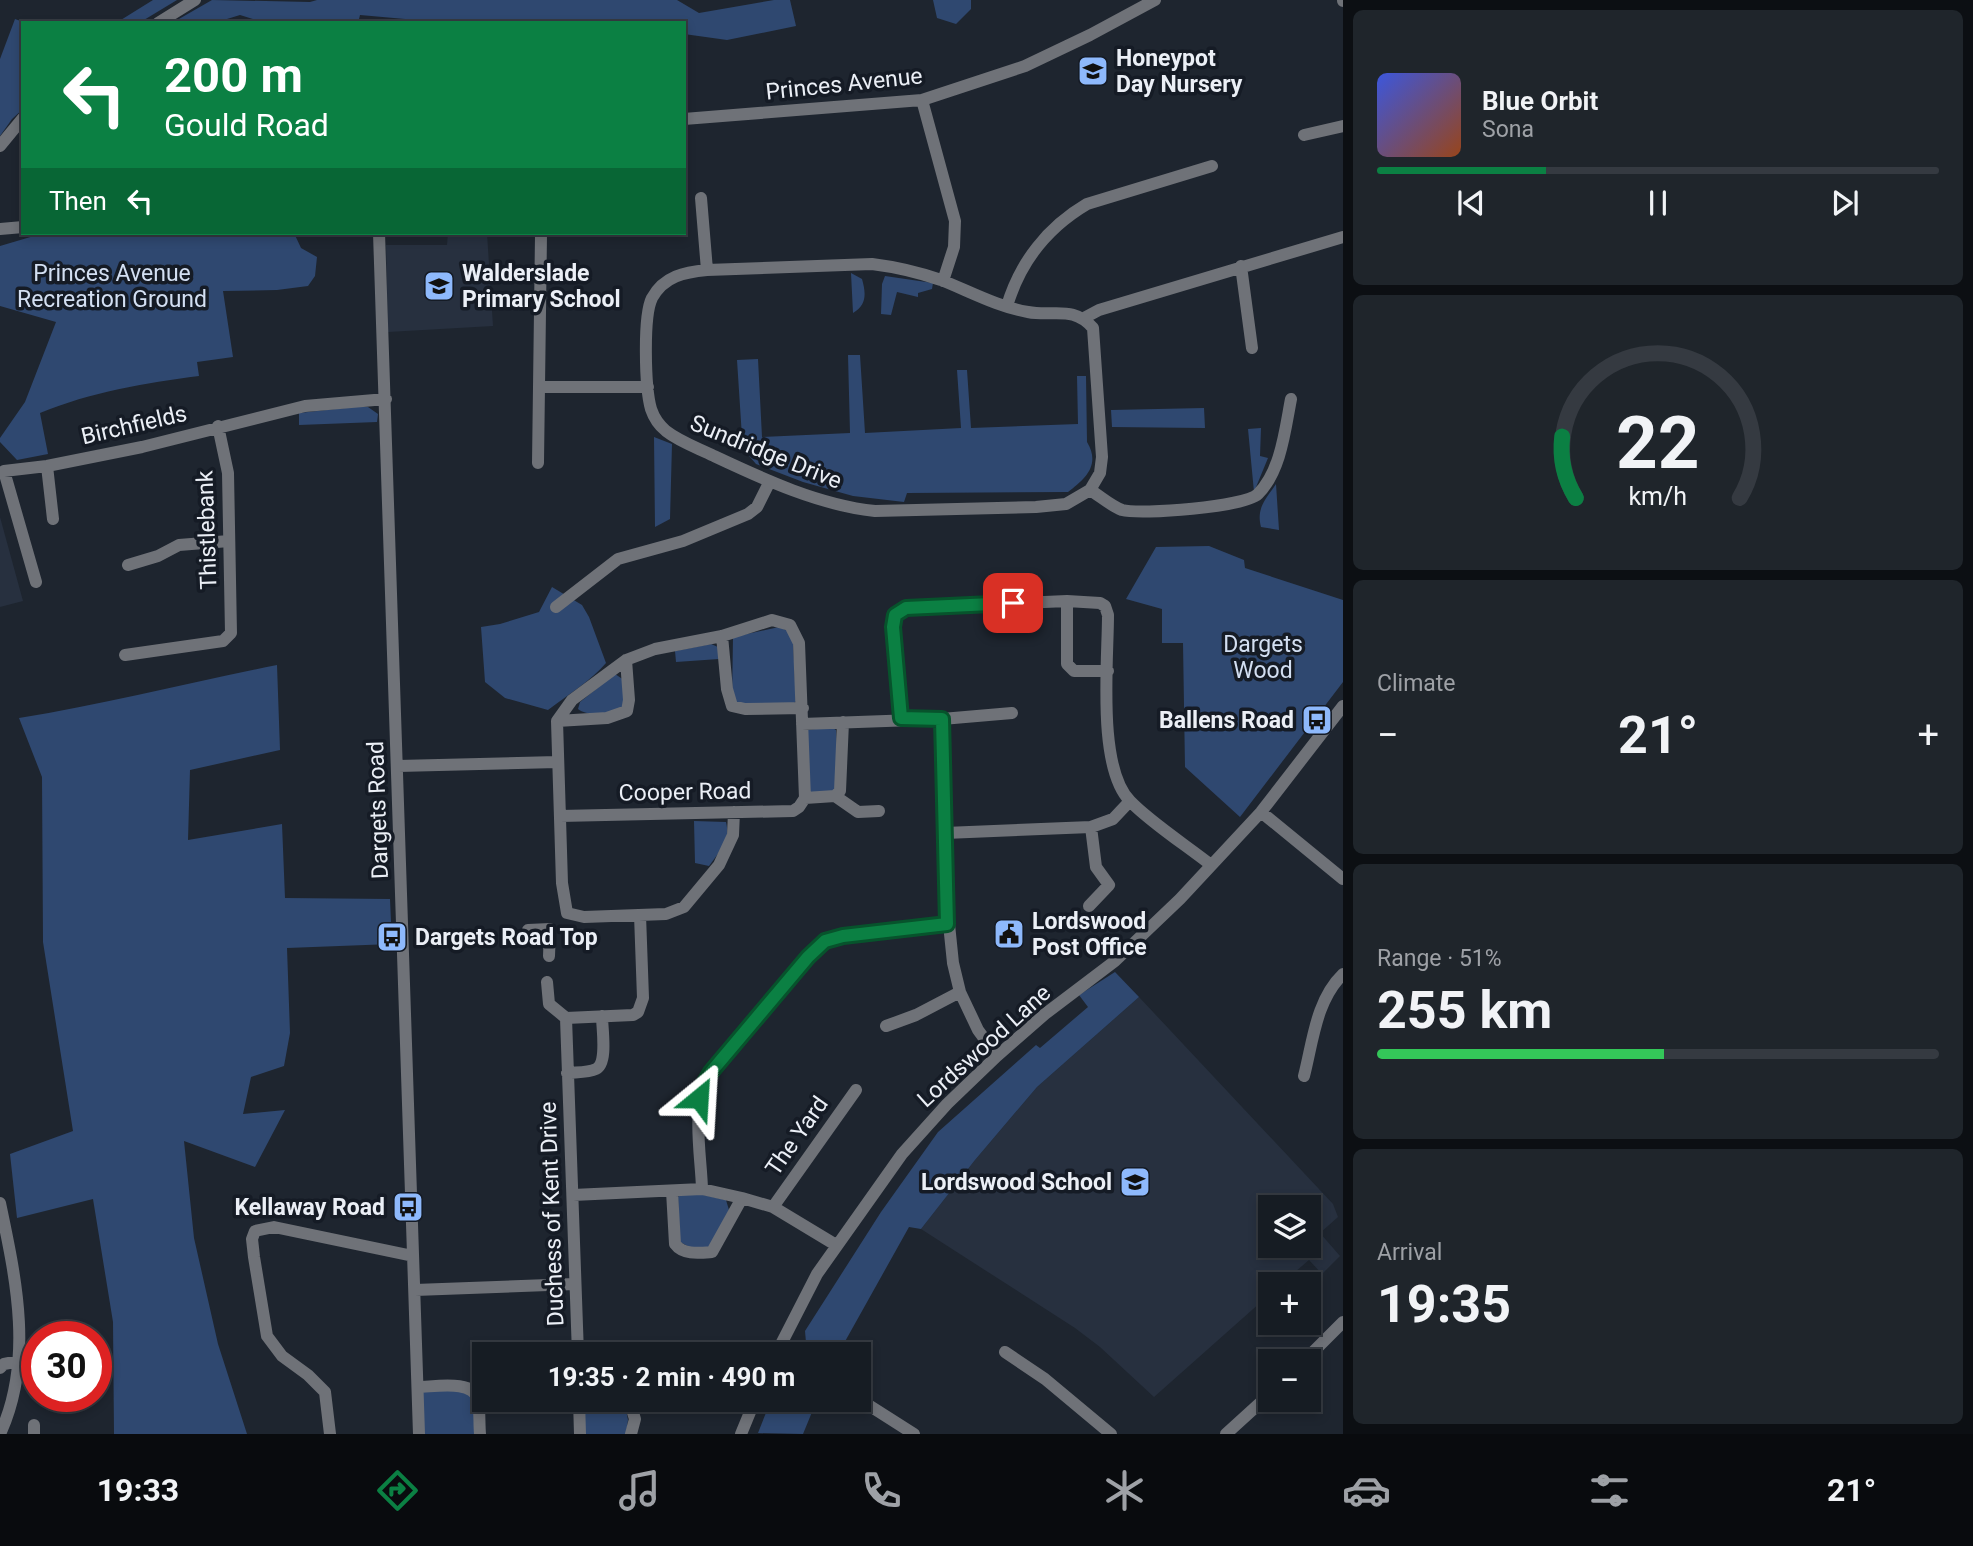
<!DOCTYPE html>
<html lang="en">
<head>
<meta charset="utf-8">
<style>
	body { margin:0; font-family:Roboto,sans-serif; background:#1f252b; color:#f1f3f6; height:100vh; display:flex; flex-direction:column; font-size:26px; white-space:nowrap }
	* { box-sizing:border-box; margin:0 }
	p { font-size:23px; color:#9ea1a6 }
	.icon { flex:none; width:38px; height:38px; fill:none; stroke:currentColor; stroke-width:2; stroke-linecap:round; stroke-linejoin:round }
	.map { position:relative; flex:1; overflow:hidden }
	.side { display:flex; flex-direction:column; gap:10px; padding:10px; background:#0c0f13; width:630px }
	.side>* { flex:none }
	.top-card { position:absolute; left:21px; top:21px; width:665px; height:214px; border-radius:0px; box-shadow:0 4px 10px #0003,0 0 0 2px #353a41; background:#0b8043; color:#fff; overflow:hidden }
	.tools { position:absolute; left:1258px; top:1195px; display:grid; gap:14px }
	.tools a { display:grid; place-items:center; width:63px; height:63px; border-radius:0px; background:#161c23; box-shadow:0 4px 10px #0003,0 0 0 2px #353a41; font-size:35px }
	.speed { position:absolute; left:21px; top:1321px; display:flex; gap:14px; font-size:35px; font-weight:700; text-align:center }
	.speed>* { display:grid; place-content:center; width:91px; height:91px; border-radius:50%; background:#161c23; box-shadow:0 4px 10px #0003,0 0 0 2px #353a41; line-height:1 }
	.speed .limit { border:10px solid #d22; background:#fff; color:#111 }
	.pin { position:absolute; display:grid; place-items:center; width:60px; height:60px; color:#fff; margin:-30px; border-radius:14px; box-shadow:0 4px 10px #0006 }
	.me { position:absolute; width:77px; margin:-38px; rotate:27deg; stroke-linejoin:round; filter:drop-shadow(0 0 5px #0008) }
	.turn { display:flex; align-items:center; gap:24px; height:147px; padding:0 28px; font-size:32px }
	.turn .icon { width:91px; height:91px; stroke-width:2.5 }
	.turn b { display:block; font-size:49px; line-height:60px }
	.then { display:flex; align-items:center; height:66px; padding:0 28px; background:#0003; gap:14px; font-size:26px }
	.big { font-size:52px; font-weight:700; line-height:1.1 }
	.side .tile { flex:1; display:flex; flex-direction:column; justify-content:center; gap:10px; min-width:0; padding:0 24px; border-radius:10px; background:#1f252b }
	.side .dial { align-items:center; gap:0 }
	.dial svg { height:182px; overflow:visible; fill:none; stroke:#353a41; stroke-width:7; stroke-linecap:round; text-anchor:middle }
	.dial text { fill:#f1f3f6; stroke:none }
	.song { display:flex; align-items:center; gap:21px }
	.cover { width:84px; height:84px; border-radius:10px; background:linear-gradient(135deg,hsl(230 70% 55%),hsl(20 70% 35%)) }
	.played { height:7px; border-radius:4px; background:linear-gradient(90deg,#0b8043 30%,#353a41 30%) }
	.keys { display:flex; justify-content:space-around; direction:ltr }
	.heat { display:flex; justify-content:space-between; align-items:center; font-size:38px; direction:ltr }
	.charge { height:10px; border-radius:5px; background:linear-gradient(90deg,#34c759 51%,#353a41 0) }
	.trip { position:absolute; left:472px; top:1342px; width:399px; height:70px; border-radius:0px; background:#161c23; box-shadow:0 4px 10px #0003,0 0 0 2px #353a41; font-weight:700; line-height:70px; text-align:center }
	.tab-bar { display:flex; height:112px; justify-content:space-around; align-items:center; background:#090b0e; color:#9ea1a6 }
	.tab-bar .icon { width:49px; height:49px }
	.tab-bar .selected { color:#0b8043 }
	.tab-bar b { font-size:32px; color:#f1f3f6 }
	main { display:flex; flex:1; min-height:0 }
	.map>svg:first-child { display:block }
	.built { fill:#27303f; fill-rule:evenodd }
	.green { fill:#2f4870 }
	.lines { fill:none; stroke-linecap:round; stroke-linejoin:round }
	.minor { stroke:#6f7278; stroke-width:12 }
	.route-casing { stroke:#07532c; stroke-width:18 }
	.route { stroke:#0b8043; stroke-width:12 }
	.labels { text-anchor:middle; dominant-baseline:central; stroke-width:7; stroke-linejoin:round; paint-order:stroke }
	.poi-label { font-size:23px; font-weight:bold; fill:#ebeff6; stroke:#151b25; text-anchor:start }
	.street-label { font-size:23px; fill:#ebeff6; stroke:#151b25 }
	.park-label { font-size:23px; fill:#d3dff2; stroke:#151b25 }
</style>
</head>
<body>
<main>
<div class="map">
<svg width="1343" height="1434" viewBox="0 0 1343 1434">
	<rect width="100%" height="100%" fill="#1e252f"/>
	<path class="built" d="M448 233H487L493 326 388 332 386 245H447Z
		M0 517 23 601 0 607Z
		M1139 997 1333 1204 1338 1217 1320 1233 1340 1256 1322 1274 1309 1260 1281 1284H1270V1294L1154 1397 1100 1347 1075 1328 921 1229 975 1160 1037 1087ZM1270 1208H1309V1246H1270Z"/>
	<path class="green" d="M153 0H177L139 23H116Z
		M212 0 310 2 317 0H677L699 13 774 0H790L796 26 727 40 684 34V23H450L360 15 358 23H266L240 15 214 23H172Z
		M933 0H971V9L956 24 937 18Z
		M15 19 26 23H23V109L12 119 0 136V59Z
		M44 233H294L301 248 317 257 315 276 308 286 277 290 223 291 233 357 197 362 199 376C145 383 91 392 40 413L48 454 17 460 0 442V438L25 402 56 322 0 306V246Z
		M851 273 862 279C866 293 867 305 853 313Z
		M885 276 933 283 932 289 918 293V297L897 292 891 315 881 314 882 284Z
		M848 355H860L865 433 961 428 957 370H967L971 428 1078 424 1077 376H1086L1087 442C1101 465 1085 479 1068 492L907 493 904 502 853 496 803 482 756 464 745 451 719 438 742 437 737 360 758 359 762 437 850 433Z
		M354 407H368L378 414 377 422 299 425V413Z
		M1204 408 1205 428 1112 427 1111 410Z
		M1261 428 1260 456 1268 458 1254 492 1248 429Z
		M654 437 672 444 670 519 655 527Z
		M1276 484 1279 530 1261 527C1256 508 1266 499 1276 484Z
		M1209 546 1244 560 1245 568 1343 600V682L1240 817 1185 767 1183 643H1162V609L1126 599 1156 547Z
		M552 587 582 605 589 617 606 663C592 680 566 696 548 710L505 698 485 682 481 627 500 624 539 612Z
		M779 627 788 631 793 641 796 701 791 706 747 708 732 700 733 637Z
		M711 644 718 647 719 659 676 662 675 651Z
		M277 665 280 750 190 770 188 840 282 824 285 898 390 899 392 944 287 948 290 1033 284 1066 251 1077 243 1114 285 1110 255 1167 184 1141 194 1238 218 1344 247 1434H114L113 1322 93 1199 17 1218 10 1154 73 1131 43 942 42 777 19 718C105 704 191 682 277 665Z
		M615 674 624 680V707C613 714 588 717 578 709L580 702Z
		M831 727 836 730 839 784 837 791 812 793 807 789 808 730Z
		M694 821 726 822C731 843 720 850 709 866L695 863Z
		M1115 972 1139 997 1037 1087 975 1160 921 1229 909 1227 838 1354H807L805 1331 881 1212 938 1132 1036 1045 1040 1048 1088 1007 1079 995Z
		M695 1193 726 1200 729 1210 708 1249 695 1250 680 1242 678 1197 680 1195Z
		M418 1387 470 1388 480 1434H419Z
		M584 1400H624L628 1420 626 1434H585Z
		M771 1400H817L803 1434 758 1433Z"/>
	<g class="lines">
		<path class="minor" d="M1343 0V1
			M158 23 195 0
			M922 100 955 221 954 247 943 281
			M684 119 922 100 1025 66 1090 35 1155 0
			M1304 135 1343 126
			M0 146 23 118
			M701 198 707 270
			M0 229 23 227
			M379 233 419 1434
			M872 264C896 267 918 272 941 280 969 291 998 307 1028 312 1054 317 1073 305 1093 328L1102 457 1100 473 1090 490 1066 504 1036 507 875 511C819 505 765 480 714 456 698 448 680 442 666 431 660 426 654 418 651 409 645 388 643 316 652 298 664 276 685 272 707 270Z
			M1241 266 1252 348
			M1007 306C1020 262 1048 227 1087 204L1212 166
			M1084 318 1099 310 1343 237
			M540 387H648
			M538 463 541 235
			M47 466 53 519
			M1090 490C1100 496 1111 506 1122 510 1141 515 1245 507 1258 494 1281 471 1285 430 1291 399
			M128 565 158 556 179 545 229 541
			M36 582 4 471 47 466 142 447 305 406 386 399
			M1067 601V664L1074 671H1108
			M556 607 618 559 683 541 748 514 757 507 770 481
			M722 636 727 689 732 706 745 709 803 708
			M125 655 223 641 231 633 228 473 218 426
			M901 718 893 627 896 615 906 608 1067 601 1100 603 1105 606 1108 615C1108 662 1097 767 1130 801 1150 822 1187 846 1211 865
			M942 719 1012 713
			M557 721 607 718 627 711 629 700 626 660
			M802 724 942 719 946 895 953 963 960 992 978 1030 997 1056
			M398 766 557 762
			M835 796 858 812 879 811
			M805 798 835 796 840 791 843 722
			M1261 812 1343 879
			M560 816 793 811 799 807 805 798 799 643 790 625 772 620 722 636 655 649 626 660 572 700 557 721 562 883 567 913 584 917 666 914 684 907 719 865 733 835 734 812
			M945 833 1091 827 1113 819 1130 801
			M1089 906 1109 885 1096 867 1091 827
			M528 930 550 929 549 956
			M547 982 549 1004 566 1018
			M886 1026 916 1015 960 992
			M567 1073C576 1072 588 1073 596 1069 608 1063 602 1029 602 1016
			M1304 1076C1313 1041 1316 1000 1343 974
			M702 1189C701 1152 690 1105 711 1072L808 956 825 941 843 936 947 924
			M672 1191 675 1244C683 1255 699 1253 712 1252L742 1198
			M573 1195 702 1189 742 1198 773 1207 836 1245
			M0 1203C16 1279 34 1360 0 1434
			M773 1207 856 1090
			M415 1290 575 1284
			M1005 1352 1045 1379 1111 1434
			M578 1354 566 1018 633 1015 638 1012 643 998 640 915
			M669 1354 687 1352 695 1354
			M776 1354 817 1274 902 1154 947 1104 997 1056 1045 1014 1115 961 1180 899 1261 812 1343 706
			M1303 1362 1343 1322
			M0 1368 4 1364 19 1361
			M418 1387C434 1387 474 1379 478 1400 480 1411 479 1423 480 1434
			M859 1399 914 1434
			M579 1400 580 1434
			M629 1400 635 1419 631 1434
			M34 1425V1434
			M330 1434 325 1392 308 1375 282 1356 267 1336 254 1257 252 1239 255 1231 274 1227 413 1256
			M741 1434 755 1400
			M1226 1434 1270 1394"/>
	</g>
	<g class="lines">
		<g class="route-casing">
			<path id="route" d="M699 1098 701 1089 711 1072 808 957 825 941 843 936 947 924 942 719 901 718 893 627 895 615 906 608 1013 603"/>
		</g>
		<use href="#route" class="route"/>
	</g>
	<defs>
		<g id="school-square" transform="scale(1.575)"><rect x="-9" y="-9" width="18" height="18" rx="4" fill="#8eb9fc" stroke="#151b25"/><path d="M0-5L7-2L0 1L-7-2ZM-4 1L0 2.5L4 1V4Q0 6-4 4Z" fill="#111"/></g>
		<g id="bus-square" transform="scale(1.575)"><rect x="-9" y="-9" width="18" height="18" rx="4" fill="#8eb9fc" stroke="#151b25"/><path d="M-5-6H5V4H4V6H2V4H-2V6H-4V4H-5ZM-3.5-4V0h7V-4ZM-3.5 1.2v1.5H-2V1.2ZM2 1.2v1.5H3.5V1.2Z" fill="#111"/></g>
		<g id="civic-square" transform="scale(1.575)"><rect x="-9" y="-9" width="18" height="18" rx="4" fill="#8eb9fc" stroke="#151b25"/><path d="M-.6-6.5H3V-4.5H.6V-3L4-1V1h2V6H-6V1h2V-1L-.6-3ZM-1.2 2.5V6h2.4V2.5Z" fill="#111"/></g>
	</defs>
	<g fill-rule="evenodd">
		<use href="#school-square" x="1093" y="71"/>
		<use href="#school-square" x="439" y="286"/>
		<use href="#bus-square" x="1317" y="720"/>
		<use href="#civic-square" x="1009" y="934"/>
		<use href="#bus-square" x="392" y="937"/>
		<use href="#school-square" x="1135" y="1182"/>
		<use href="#bus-square" x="408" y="1207"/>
	</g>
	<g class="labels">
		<g class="poi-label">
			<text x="1116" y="58">Honeypot<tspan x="1116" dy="26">Day Nursery</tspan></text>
			<text x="462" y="273">Walderslade<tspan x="462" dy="26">Primary School</tspan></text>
			<text x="1294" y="720" text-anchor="end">Ballens Road</text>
			<text x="1032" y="921">Lordswood<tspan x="1032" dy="26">Post Office</tspan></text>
			<text x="415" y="937">Dargets Road Top</text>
			<text x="1112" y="1182" text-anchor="end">Lordswood School</text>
			<text x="385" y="1207" text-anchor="end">Kellaway Road</text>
		</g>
		<g class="street-label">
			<text transform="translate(844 84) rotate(-6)">Princes Avenue</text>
			<text transform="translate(134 425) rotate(-13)">Birchfields</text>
			<text transform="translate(766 452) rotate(22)">Sundridge Drive</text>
			<text transform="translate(207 530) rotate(-92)">Thistlebank</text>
			<text transform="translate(685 792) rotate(-1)">Cooper Road</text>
			<text transform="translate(378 810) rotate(-92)">Dargets Road</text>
			<text transform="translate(984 1046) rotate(-42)">Lordswood Lane</text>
			<text transform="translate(797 1136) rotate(-55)">The Yard</text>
			<text transform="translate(552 1214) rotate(-92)">Duchess of Kent Drive</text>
		</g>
		<g class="park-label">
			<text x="112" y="273">Princes Avenue<tspan x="112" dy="26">Recreation Ground</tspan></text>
			<text x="1263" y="644">Dargets<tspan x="1263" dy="26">Wood</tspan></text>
		</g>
	</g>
</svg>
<div class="tools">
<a><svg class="icon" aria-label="layers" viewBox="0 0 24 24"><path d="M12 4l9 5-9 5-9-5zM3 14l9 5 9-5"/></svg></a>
<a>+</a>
<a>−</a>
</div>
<div class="speed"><div class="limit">30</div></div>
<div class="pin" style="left:1013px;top:603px;background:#d93025"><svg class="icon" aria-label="arrive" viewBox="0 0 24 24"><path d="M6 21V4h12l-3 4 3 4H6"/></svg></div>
<svg class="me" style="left:699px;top:1098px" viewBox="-20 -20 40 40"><path d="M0-17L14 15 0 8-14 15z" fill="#0b8043" stroke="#fff" stroke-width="4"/></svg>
<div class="trip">19:35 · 2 min · 490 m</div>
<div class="top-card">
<div class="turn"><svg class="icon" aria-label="left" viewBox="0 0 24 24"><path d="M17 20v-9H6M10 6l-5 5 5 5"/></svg><div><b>200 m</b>Gould Road</div></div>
<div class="then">Then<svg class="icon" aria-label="left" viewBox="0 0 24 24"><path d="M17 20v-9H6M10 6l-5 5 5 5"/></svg></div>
</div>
</div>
<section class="side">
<div class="tile">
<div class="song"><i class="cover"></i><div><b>Blue Orbit</b><p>Sona</p></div></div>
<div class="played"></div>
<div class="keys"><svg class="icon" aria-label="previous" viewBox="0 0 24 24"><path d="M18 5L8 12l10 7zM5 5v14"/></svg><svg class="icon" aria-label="pause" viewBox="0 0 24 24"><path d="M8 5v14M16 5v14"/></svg><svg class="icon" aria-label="next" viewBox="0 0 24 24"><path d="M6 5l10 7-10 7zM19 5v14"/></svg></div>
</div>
<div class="tile dial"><svg viewBox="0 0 100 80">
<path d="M14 69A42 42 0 1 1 86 69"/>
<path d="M14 69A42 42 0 0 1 8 42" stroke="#0b8043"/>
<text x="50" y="56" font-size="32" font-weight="700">22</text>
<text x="50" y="72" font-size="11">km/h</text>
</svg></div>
<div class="tile"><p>Climate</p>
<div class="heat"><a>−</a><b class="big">21°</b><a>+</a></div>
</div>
<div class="tile"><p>Range · 51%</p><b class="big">255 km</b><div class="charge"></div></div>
<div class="tile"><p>Arrival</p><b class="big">19:35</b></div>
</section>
</main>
<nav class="tab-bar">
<b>19:33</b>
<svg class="icon selected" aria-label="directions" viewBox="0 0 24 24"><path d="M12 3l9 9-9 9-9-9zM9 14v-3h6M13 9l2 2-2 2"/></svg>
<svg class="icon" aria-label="music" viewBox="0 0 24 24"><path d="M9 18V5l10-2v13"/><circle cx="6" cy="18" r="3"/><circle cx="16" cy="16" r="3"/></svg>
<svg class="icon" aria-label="phone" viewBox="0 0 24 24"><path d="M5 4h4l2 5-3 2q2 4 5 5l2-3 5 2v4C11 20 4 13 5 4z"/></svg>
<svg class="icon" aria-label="climate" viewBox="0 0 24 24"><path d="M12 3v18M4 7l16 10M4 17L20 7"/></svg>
<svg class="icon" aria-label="car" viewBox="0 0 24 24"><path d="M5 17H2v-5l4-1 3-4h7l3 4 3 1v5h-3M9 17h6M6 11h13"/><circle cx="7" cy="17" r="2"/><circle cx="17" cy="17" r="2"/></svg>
<svg class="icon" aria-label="filters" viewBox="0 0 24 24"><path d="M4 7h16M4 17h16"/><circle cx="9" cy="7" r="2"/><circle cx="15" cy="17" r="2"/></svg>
<b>21°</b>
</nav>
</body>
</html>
